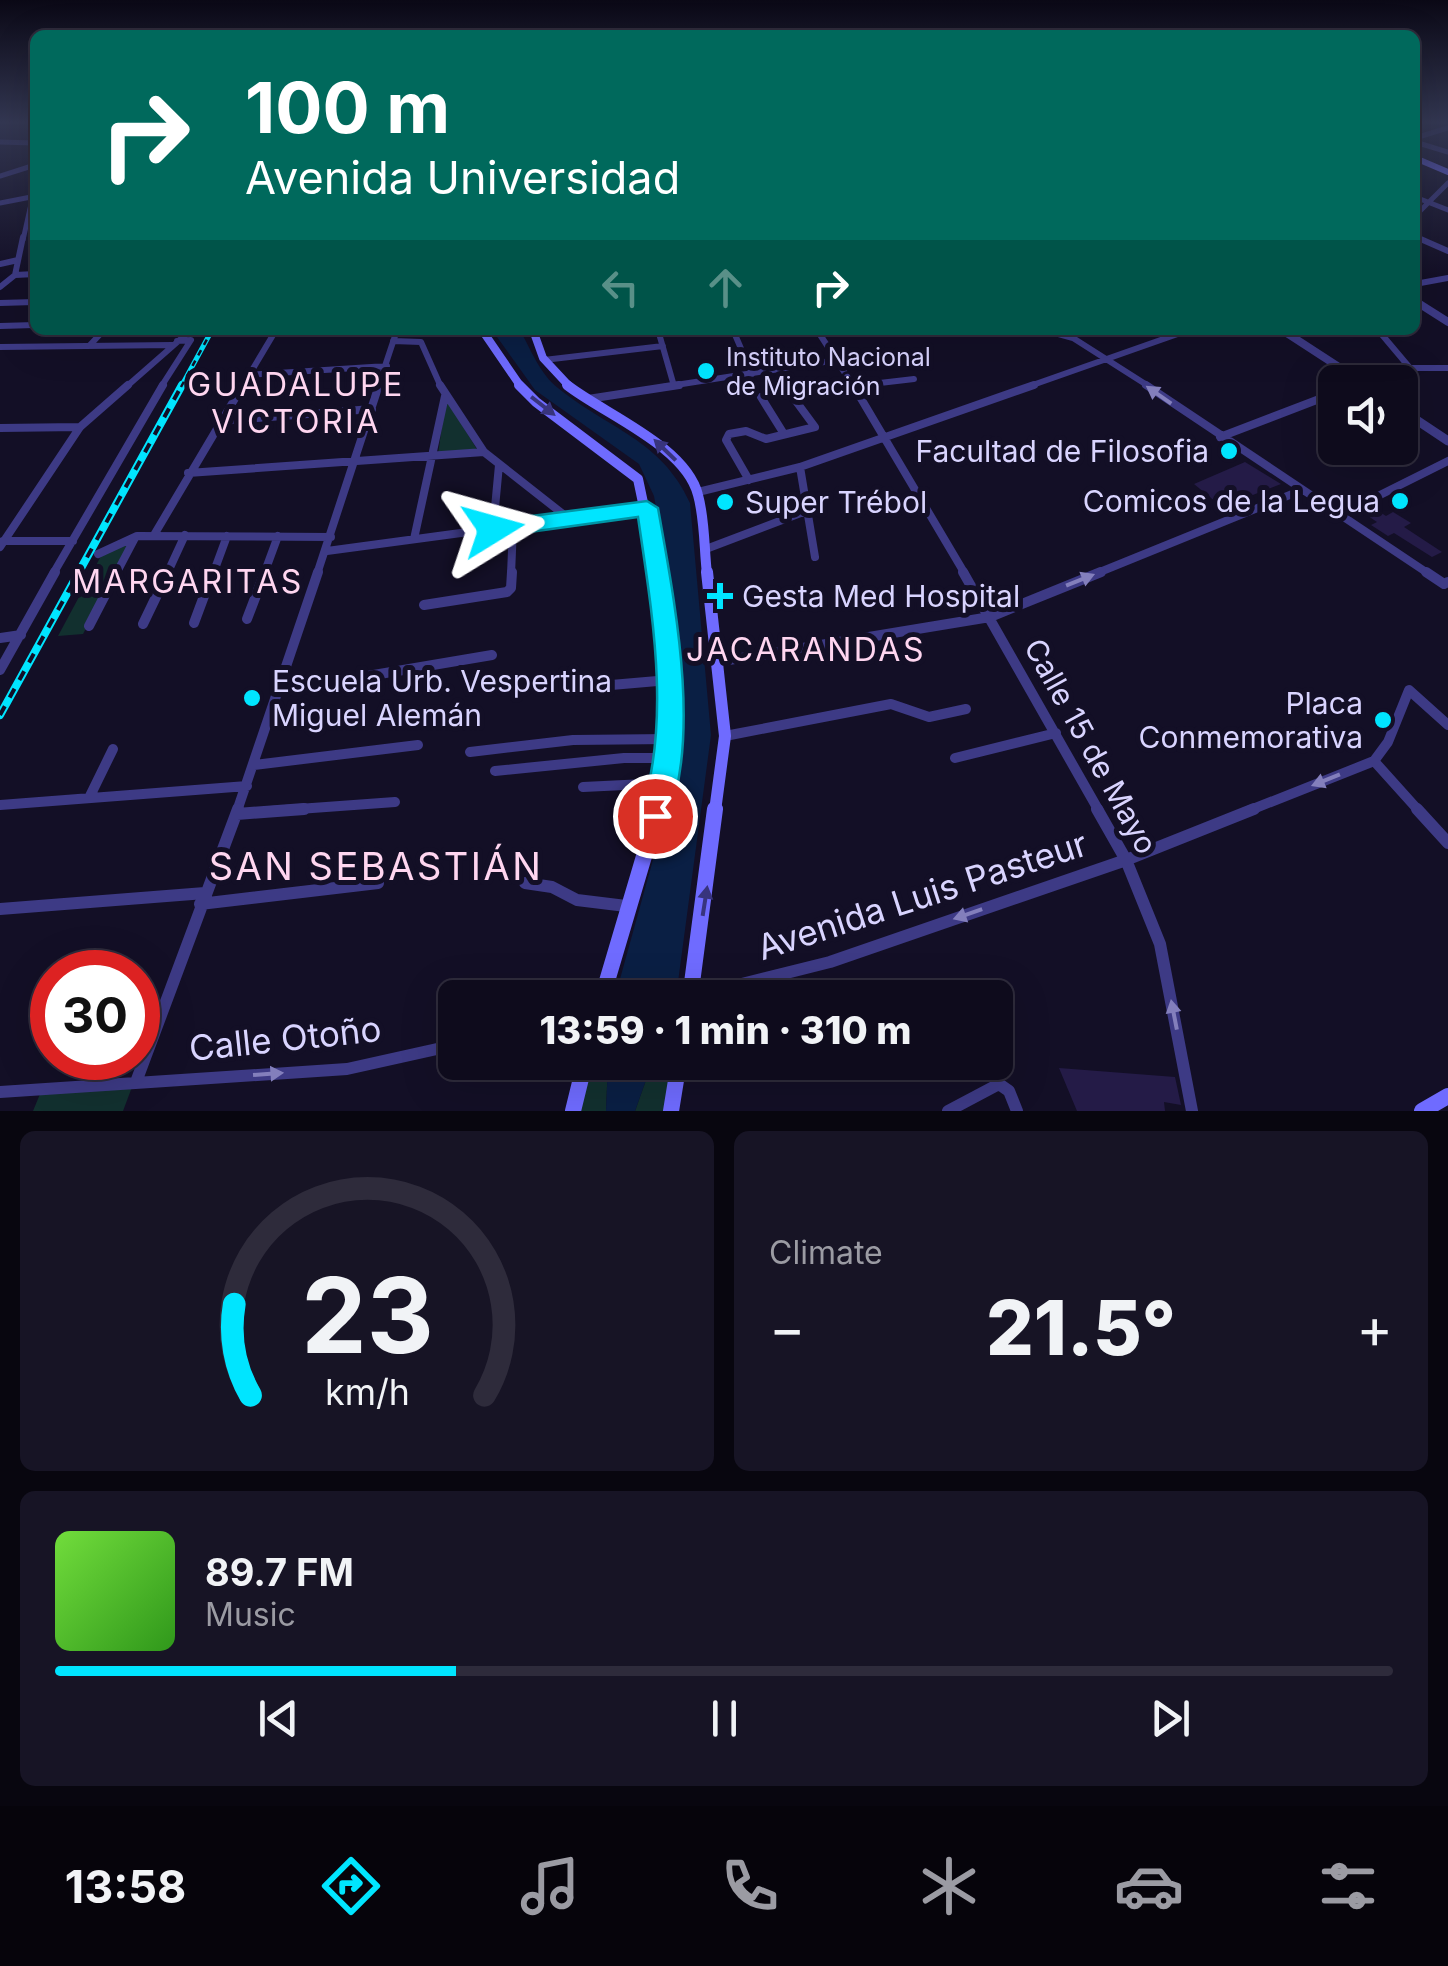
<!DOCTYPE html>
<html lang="en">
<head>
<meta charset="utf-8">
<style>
	body { margin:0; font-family:Inter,sans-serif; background:#171425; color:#f1f3f6; height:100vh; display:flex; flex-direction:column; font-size:38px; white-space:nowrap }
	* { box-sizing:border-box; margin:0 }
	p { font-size:32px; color:#9b9ba3 }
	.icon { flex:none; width:55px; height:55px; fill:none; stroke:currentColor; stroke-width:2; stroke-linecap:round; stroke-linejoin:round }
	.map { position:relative; height:1111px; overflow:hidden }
	.details { display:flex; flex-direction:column; gap:20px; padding:20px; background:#08060f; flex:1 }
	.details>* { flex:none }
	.banner { position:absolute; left:30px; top:30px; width:1390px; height:305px; border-radius:15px; box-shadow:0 10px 40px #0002,0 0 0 2px #2e2b3b; background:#00695c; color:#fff; overflow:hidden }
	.controls { position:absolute; left:1318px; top:365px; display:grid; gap:20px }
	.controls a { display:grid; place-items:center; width:100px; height:100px; border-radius:15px; background:#0e0b1c; box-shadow:0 10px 40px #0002,0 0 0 2px #2e2b3b; font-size:50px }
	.speed { position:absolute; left:30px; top:950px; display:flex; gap:20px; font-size:50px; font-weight:700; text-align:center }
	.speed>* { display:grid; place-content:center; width:130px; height:130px; border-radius:50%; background:#0e0b1c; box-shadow:0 10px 40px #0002,0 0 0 2px #2e2b3b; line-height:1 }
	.speed .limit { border:15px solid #d22; background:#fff; color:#111 }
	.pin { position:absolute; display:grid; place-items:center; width:85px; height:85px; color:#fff; margin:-42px; border:5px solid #fff; border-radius:50%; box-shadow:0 2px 10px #0007 }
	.me { position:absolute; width:110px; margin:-55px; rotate:82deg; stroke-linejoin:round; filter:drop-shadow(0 0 8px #0008) }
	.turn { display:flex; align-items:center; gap:35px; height:210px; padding:0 50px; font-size:45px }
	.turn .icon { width:130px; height:130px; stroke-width:2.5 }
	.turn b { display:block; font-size:70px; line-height:85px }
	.lanes { display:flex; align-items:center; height:95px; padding:0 50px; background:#0003; justify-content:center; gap:50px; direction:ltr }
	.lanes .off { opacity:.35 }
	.big { font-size:75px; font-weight:800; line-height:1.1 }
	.details .card { flex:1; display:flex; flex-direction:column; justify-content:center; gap:15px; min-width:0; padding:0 35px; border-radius:15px; background:#171425 }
	.details .dial { align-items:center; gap:0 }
	.dial svg { height:260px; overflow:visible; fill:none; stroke:#2e2b3b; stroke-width:7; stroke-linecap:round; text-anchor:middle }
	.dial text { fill:#f1f3f6; stroke:none }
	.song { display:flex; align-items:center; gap:30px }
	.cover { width:120px; height:120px; border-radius:15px; background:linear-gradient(135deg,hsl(100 70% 55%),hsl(110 70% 35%)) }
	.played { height:10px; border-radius:5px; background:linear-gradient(90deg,#00e5ff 30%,#2e2b3b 30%) }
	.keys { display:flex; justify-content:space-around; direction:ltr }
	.heat { display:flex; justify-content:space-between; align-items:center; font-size:55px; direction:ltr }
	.details .tiles { flex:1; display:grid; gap:20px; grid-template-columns:1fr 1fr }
	.card:last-child { grid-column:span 2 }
	.trip { position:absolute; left:438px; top:980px; width:575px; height:100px; border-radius:15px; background:#0e0b1c; box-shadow:0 10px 40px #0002,0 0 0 2px #2e2b3b; font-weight:800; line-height:100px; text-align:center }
	.tab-bar { display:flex; height:160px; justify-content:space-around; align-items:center; background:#06040b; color:#9b9ba3 }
	.tab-bar .icon { width:70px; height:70px }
	.tab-bar .on { color:#00e5ff }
	.tab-bar b { font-size:45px; color:#f1f3f6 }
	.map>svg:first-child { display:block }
	.green { fill:#12302f }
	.water { fill:#0a1f44 }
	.building { fill:#241b47 }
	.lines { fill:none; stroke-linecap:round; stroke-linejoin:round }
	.minor-far4 { stroke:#3d3a85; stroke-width:5 }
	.minor-far3 { stroke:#3d3a85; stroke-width:6 }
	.minor-far2 { stroke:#3d3a85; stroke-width:8 }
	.minor-far1 { stroke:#3d3a85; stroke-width:10 }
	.minor { stroke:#3d3a85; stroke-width:12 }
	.tertiary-far1 { stroke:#3d3a85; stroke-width:8 }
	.tertiary { stroke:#3d3a85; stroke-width:9 }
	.secondary-far4 { stroke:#6f6bff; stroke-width:6 }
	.secondary-far3 { stroke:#6f6bff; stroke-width:8 }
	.secondary-far2 { stroke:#6f6bff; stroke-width:10 }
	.secondary-far1 { stroke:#6f6bff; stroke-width:12 }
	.secondary { stroke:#6f6bff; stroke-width:16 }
	.rail-far1-casing { stroke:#00e5ff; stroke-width:5 }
	.rail-casing { stroke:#00e5ff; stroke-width:8 }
	.rail-far1 { stroke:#130f26; stroke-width:2.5; stroke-dasharray:6; stroke-linecap:butt }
	.rail { stroke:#130f26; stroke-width:4; stroke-dasharray:10; stroke-linecap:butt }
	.oneway { fill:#837fbc }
	.oneway2 { fill:#38347d }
	.route { fill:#00e5ff; stroke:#0095a6; stroke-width:2.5 }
	.poi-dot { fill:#00e5ff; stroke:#130f26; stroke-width:4 }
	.labels { text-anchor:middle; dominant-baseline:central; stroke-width:10; stroke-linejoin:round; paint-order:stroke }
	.far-poi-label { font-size:25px; fill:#d9d4ff; stroke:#130f26; text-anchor:start }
	.poi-label { font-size:30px; fill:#d9d4ff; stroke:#130f26; text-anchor:end }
	.street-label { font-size:30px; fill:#d9d4ff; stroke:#130f26 }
	.neighbourhood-label { font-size:32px; letter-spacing:2.5px; fill:#ffd6f0; stroke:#130f26 }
	.near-street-label { font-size:35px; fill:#d9d4ff; stroke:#130f26 }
	.near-neighbourhood-label { font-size:38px; letter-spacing:2.5px; fill:#ffd6f0; stroke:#130f26 }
</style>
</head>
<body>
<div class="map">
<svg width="1448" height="1111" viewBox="0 0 1448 1111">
	<rect width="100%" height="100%" fill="#130f26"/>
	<path class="green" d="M446 399 478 451 438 454Z
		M131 541 83 634 58 636 101 556Z
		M585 1063H608L606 1111H573Z
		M652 1063H679L671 1111H635Z
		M132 1087 123 1111H33L40 1094Z"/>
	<path class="water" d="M492 330H520C531 350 540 374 558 388 608 429 661 439 690 503L711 735 676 997H615L674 784 678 707 671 592 654 496 639 464 535 390Z
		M608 1063H652L635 1111H606Z"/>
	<path class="building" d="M1245 462 1281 484 1222 507 1194 484Z
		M1375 509 1386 516 1393 512 1411 523 1404 527 1442 552 1432 557 1394 533 1388 536 1371 525 1377 522 1365 514Z
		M1059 1068 1175 1077 1181 1105 1164 1102 1165 1111H1077Z"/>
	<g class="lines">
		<path class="minor-far4" d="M1415 138 1448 128
			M0 142 35 143
			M1415 142 1448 152
			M0 176 35 165
			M1415 197 1448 210
			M0 203 31 197
			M1415 216 1448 183
			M1415 237 1421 240
			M23 240 35 186"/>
		<path class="minor-far3" d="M1416 237 1448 251
			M0 264 18 260
			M15 275 35 274
			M1415 284 1448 278
			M0 287 15 275 23 237
			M0 303 35 302
			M0 326 35 325
			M658 330 674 386
			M733 330 752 374
			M817 330 854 387
			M1044 330 1073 338 1150 387
			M1378 330 1410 368
			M274 333 333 330
			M393 341 421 342 441 387
			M90 345 104 330
			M0 347 172 345
			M544 360 663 346
			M248 375 387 366
			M1364 382 1410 368H1448
			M854 386 914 379
			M126 387 191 330
			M161 387 191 340 177 341
			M242 387 276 330
			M378 387 397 330
			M663 387 837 360
			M1027 387 1189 330"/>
		<path class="minor-far2" d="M440 385 484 452 568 518
			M853 385 965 574
			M1146 385 1429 574
			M854 386 865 385
			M761 397 784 434
			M588 399 679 385
			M220 421 372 409
			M0 428 80 427
			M1220 437 1335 393
			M800 467 815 557
			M188 473 484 452
			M749 480 726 440 729 434 746 431 766 439 815 427 787 389
			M698 492 800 467 1034 385
			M1340 515 1448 461
			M493 529 499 465
			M154 535 243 385
			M414 539 445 396
			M3 541H73
			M0 547 80 427 128 385
			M706 549 806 511
			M327 551 647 508
			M98 554 137 536 331 537
			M53 574 163 385
			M116 574 135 538
			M167 574 185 535
			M213 574 227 536
			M264 574 278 536
			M317 574 379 385
			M511 574 513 527
			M1095 574 1302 490"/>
		<path class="minor-far1" d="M963 572 1099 811
			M1426 572 1444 584 1448 582
			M424 605 507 592 511 588 512 572
			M247 619 265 572
			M194 623 213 572
			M143 624 168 572
			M89 626 117 572
			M0 638 21 635
			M717 662 990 617 1101 572
			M0 670 55 572
			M588 687 669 680
			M279 691 492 655
			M725 736 891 704 929 717 966 709
			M470 752 573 740 668 739
			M955 758 1056 733
			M1374 761 1419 811
			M254 765 418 745
			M495 771 624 758H667
			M583 787 666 783
			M90 796 113 749
			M0 805 247 786
			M237 811 318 572
			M271 811 395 802
			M1248 811 1374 761 1388 742 1409 690 1448 725"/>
		<path class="minor" d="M1097 809 1126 860 1160 944 1192 1111
			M1417 809 1448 843
			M237 814 304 809
			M525 883 552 887 577 900 626 906
			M200 904 378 883
			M0 909 205 893
			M690 997 830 962 1126 860 1254 809
			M136 1082 238 809
			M0 1092 347 1069 455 1045
			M948 1111 999 1084 1009 1091 1017 1111"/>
		<path class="tertiary-far1" d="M1415 301 1448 322
			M1282 330 1362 382"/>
		<path class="tertiary" d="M1400 409 1448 441"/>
		<path class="secondary-far4" d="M1415 158 1448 172"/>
		<path class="secondary-far3" d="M482 330 521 387
			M533 330 543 358 570 387"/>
		<path class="secondary-far2" d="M519 385 536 402 638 479 658 574
			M567 385C604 414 686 446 698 495 705 520 704 549 707 574"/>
		<path class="secondary-far1" d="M707 572 725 736 715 811
			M658 811C680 735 666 650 658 572"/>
		<path class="secondary" d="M602 998 658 809
			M690 998 715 809
			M573 1111 585 1062
			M671 1111 679 1062
			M1422 1111 1448 1096"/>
		<g class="rail-far1-casing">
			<path id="rail-far1" d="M181 387 212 330"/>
		</g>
		<g class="rail-casing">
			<path id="rail" d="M0 715 182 385"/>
		</g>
		<use href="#rail-far1" class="rail-far1"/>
		<use href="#rail" class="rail"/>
	</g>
	<defs><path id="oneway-solid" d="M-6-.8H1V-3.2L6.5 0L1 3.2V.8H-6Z" transform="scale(2.5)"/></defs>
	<g class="oneway">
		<use href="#oneway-solid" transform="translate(1159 395) rotate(-145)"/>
		<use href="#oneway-solid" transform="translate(1080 580) rotate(-22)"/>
		<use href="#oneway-solid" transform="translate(1326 780) rotate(158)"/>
		<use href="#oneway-solid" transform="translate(968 914) rotate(161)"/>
		<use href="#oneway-solid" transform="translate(1174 1015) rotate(-101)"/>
		<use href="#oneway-solid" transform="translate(268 1074) rotate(-4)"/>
	</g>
	<g class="oneway2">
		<use href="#oneway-solid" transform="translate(543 406) rotate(38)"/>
		<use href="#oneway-solid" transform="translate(665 450) rotate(-136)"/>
		<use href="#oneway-solid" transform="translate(705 901) rotate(-81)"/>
	</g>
	<linearGradient id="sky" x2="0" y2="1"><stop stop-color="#0a0815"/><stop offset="0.44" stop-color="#333752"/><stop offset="1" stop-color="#333752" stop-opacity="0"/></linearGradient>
	<rect width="1448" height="278" fill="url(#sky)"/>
	<path class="route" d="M647 501 658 508C674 599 703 739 665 826L655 830 645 826 640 816C672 722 652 613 638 517L493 537 482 529 493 521Z"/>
	<g class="poi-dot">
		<circle cx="706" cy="371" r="10"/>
		<circle cx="1229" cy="451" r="10"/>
		<circle cx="1400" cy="501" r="10"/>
		<circle cx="725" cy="502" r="10"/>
		<path d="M715 581h10v10h10v10h-10v10h-10v-10h-10v-10h10z"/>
		<circle cx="252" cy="698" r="10"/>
		<circle cx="1383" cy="720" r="10"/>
	</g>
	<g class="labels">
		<g class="far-poi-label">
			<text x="726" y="357">Instituto Nacional<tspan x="726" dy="29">de Migración</tspan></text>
		</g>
		<g class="poi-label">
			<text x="1209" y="451">Facultad de Filosofia</text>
			<text x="1380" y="501">Comicos de la Legua</text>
			<text x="745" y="502" text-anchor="start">Super Trébol</text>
			<text x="742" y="596" text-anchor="start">Gesta Med Hospital</text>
			<text x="272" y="681" text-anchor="start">Escuela Urb. Vespertina<tspan x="272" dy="34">Miguel Alemán</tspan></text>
			<text x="1363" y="703">Placa<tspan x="1363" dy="34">Conmemorativa</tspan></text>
		</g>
		<g class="street-label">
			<text transform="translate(1091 746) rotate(61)">Calle 15 de Mayo</text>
		</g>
		<g class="neighbourhood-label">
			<text x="296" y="384">GUADALUPE<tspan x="296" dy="37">VICTORIA</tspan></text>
			<text x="188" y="581">MARGARITAS</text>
			<text x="806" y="649">JACARANDAS</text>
		</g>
		<g class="near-street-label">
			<text transform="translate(922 895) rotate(-18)">Avenida Luis Pasteur</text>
			<text transform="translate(285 1038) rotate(-6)">Calle Otoño</text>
		</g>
		<g class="near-neighbourhood-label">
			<text x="376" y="866">SAN SEBASTIÁN</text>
		</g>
	</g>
</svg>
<div class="controls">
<a><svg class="icon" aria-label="sound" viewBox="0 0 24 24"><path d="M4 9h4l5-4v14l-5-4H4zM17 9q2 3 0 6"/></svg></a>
</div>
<div class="speed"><div class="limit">30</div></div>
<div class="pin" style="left:655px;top:816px;background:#d93025"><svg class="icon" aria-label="arrive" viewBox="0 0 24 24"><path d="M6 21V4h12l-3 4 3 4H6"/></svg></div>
<svg class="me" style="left:493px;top:529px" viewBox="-20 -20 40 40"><path d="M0-17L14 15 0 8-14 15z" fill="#00e5ff" stroke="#fff" stroke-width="4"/></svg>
<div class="trip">13:59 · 1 min · 310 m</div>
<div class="banner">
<div class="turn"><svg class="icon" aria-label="right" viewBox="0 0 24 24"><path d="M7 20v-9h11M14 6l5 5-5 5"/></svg><div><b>100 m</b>Avenida Universidad</div></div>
<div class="lanes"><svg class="icon off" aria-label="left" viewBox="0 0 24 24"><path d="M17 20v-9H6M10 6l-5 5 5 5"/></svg><svg class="icon off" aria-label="ahead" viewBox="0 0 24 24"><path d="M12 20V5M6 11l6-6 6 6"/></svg><svg class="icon" aria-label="right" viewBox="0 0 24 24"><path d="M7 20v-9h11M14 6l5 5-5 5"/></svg></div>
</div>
</div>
<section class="details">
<div class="tiles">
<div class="card dial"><svg viewBox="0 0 100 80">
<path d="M14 69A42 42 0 1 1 86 69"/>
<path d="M14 69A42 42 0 0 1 9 41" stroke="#00e5ff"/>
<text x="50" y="56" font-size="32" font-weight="700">23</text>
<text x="50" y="72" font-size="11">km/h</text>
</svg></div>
<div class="card"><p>Climate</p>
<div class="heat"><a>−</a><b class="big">21.5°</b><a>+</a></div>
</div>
<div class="card">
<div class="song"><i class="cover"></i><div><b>89.7 FM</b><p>Music</p></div></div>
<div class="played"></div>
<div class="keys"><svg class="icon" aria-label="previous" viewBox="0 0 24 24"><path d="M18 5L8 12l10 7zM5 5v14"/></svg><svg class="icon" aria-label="pause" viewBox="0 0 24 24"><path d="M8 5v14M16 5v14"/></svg><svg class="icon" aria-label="next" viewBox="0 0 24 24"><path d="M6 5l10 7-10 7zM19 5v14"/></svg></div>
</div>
</div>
</section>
<nav class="tab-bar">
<b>13:58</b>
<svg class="icon on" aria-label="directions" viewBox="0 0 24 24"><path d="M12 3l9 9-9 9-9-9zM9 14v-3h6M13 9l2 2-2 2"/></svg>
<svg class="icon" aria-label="music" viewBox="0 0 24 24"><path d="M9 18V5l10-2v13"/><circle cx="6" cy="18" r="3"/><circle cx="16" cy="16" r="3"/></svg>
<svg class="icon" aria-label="phone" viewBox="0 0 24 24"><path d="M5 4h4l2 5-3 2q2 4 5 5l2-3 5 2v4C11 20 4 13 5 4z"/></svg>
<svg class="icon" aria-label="climate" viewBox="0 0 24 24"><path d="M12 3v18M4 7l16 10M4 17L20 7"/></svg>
<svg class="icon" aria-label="car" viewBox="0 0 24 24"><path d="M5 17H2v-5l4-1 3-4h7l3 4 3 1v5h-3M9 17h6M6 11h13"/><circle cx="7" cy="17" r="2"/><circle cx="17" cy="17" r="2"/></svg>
<svg class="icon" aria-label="filters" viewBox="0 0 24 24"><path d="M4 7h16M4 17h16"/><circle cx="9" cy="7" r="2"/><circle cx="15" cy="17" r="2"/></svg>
</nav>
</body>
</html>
